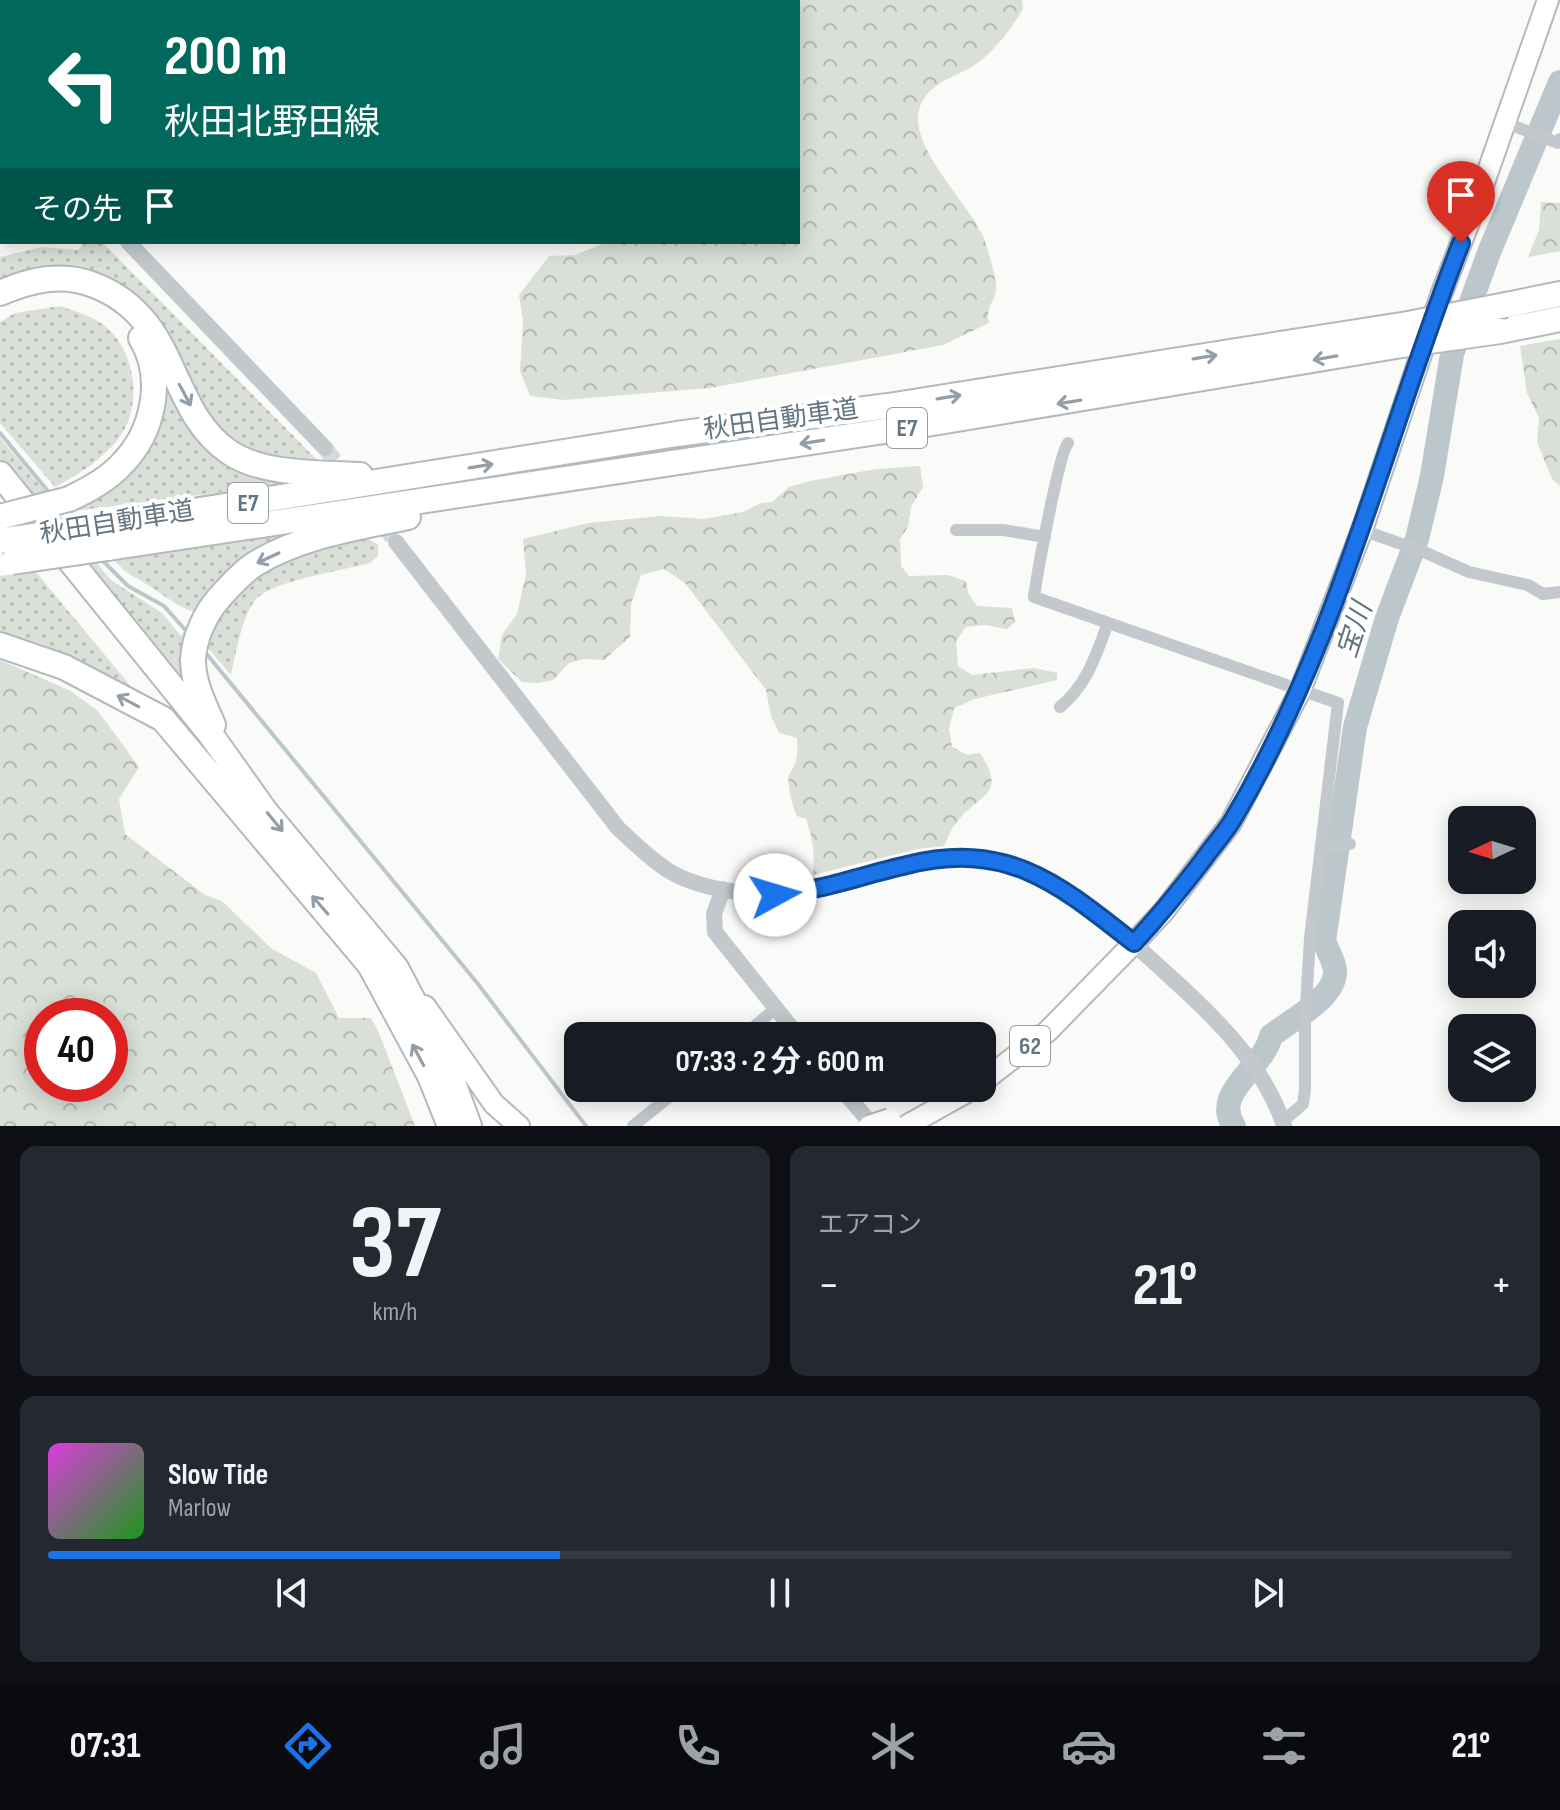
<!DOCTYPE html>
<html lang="ja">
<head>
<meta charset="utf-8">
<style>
	body { margin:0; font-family:"Sofia Sans Condensed","Noto Sans JP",sans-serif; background:#242831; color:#f1f3f6; height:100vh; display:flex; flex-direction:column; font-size:30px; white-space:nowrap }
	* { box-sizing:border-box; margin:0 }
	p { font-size:26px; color:#9ea1a6 }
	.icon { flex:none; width:44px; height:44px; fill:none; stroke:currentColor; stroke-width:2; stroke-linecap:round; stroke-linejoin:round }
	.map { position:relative; height:1126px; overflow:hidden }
	.panel { display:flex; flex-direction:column; gap:20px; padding:20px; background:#0d0f14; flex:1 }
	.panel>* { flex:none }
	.banner { position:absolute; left:0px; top:0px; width:800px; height:244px; box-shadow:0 4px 20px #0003; background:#00695c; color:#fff; overflow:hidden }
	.needle { width:52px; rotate:266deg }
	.tools { position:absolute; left:1448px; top:806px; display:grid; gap:16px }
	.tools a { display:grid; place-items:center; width:88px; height:88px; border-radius:16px; background:#171b24; box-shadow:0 4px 20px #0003; font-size:40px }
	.speed { position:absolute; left:24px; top:998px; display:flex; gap:16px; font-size:40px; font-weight:700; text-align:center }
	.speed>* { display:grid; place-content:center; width:104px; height:104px; border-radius:50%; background:#171b24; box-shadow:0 4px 20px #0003; line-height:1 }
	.speed .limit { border:12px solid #d22; background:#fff; color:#111 }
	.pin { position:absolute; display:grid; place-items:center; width:68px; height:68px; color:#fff; margin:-82px -34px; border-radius:50% 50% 50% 0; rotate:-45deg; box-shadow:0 0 8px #0007 }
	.pin .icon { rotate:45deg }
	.me { position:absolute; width:88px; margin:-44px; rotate:84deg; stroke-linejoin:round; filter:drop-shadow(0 0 6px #0008) }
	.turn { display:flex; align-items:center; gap:28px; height:168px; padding:0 32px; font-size:36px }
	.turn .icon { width:104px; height:104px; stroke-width:2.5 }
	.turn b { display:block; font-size:56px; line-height:68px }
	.then { display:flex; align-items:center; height:76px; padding:0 32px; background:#0003; gap:16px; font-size:30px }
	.big { font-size:60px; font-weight:700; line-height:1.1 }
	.panel .widget { flex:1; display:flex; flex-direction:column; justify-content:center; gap:12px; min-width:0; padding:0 28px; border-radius:16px; background:#242831 }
	.panel .dial { align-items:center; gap:0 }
	.dial b { font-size:104px; line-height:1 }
	.song { display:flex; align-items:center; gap:24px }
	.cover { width:96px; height:96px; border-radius:12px; background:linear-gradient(135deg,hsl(300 70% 55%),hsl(120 70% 35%)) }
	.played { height:8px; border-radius:4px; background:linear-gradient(90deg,#1a73e8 35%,#363941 35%) }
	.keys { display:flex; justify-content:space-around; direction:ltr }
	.heat { display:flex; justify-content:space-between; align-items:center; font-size:44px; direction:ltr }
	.panel .tiles { flex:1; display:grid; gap:20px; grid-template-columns:1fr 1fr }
	.widget:last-child { grid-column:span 2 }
	.trip { position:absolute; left:564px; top:1022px; width:432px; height:80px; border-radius:16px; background:#171b24; box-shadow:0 4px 20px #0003; font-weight:700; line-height:80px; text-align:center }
	.dock { display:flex; height:128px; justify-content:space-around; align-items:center; background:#090b0e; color:#9ea1a6 }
	.dock .icon { width:56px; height:56px }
	.dock .active { color:#1a73e8 }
	.dock b { font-size:36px; color:#f1f3f6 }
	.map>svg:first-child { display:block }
	.grass { fill:url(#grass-dots) }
	.forest { fill:url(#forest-crowns); fill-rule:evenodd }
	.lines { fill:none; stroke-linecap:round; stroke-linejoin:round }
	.stream { stroke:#bbc7cb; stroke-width:4 }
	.river { stroke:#bbc7cb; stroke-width:24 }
	.tertiary-tunnel { stroke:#d5d9db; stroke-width:16; stroke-dasharray:16 8; stroke-linecap:butt }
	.primary-casing { stroke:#b5babe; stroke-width:24 }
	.motorway-casing { stroke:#b4b9bd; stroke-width:28 }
	.minor { stroke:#c3c8cc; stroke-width:12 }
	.tertiary { stroke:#c3c8cc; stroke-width:16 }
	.primary { stroke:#fff; stroke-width:20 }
	.motorway { stroke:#fff; stroke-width:24 }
	.primary-bridge-casing { stroke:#b5babe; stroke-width:24; stroke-linecap:butt }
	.motorway-bridge-casing { stroke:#b4b9bd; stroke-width:28; stroke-linecap:butt }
	.primary-bridge { stroke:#fff; stroke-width:20 }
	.motorway-bridge { stroke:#fff; stroke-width:24 }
	.oneway { stroke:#939fa8 }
	.route-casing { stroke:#114b97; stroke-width:20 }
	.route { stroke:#1a73e8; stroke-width:14 }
	.labels { text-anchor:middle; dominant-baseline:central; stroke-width:8; stroke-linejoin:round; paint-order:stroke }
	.shield { fill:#fff; stroke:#939fa8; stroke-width:2 }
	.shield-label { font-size:24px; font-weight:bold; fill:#657683 }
	.street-label { font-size:26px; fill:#657683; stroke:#fff }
	.water-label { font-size:28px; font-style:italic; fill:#60757c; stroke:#fff }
</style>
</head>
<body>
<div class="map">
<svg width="1560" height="1126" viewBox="0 0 1560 1126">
	<defs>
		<pattern id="grass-dots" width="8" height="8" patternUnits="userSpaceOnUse" patternTransform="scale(2)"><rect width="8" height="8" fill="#dadfd7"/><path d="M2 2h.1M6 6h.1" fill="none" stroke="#b4b9b4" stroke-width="1.8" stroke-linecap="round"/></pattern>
		<pattern id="forest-crowns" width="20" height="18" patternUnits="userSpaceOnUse" patternTransform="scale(2)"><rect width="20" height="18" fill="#dadfd7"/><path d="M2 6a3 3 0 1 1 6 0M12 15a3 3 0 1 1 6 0" fill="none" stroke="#b4b9b4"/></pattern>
	</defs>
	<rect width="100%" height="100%" fill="#fafaf8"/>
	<path class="grass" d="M85 242H102L320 463 271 458 243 445 221 431 202 410 162 336 47 270 21 272 0 280V257L42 247 78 250Z
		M60 306C75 311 92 316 105 326 136 351 143 406 119 438 102 460 79 474 55 487L0 423V322L15 313Z
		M152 357 190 418 278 478 277 485 74 511 73 506 131 463Z
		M0 438 45 491 23 498 0 469Z
		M351 517 210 595 189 701 78 561 94 560 111 580 162 613 181 636 195 612C178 607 168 598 154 589 134 575 129 578 112 557Z
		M368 539 378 545V556L370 563C344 570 274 581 257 598 242 614 236 654 231 675L206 646C217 612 240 583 271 564 293 550 342 544 368 539Z
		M35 571 138 695 42 644 0 632V576Z"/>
	<path class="forest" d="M680 0H1022L1023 9C1011 29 995 51 976 64 959 76 938 79 925 97 895 138 971 202 985 241 988 251 997 279 996 289 995 303 985 305 989 323L943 345 710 388 564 400 530 396 520 371 523 320 519 295 549 256 575 255 607 242H798V2H679Z
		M1541 202 1560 203V251L1528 257 1539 230Z
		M1560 339V486L1552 479 1537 442 1539 418 1527 393 1520 346Z
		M920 466 923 487 911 507 908 527 900 539 901 566 909 576 948 575 966 581 968 593 977 606 1012 608 1015 622 1007 629 985 625 966 627 956 641 958 666 972 675 1034 668 1057 673V680L975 699 954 708 949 729 952 747 967 755 980 753C1008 796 979 793 957 822 951 828 948 838 944 846L917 849 813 875C815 854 813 839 806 819L797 816C791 802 789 791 788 776 798 763 798 754 797 738L779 733 771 716 766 690 685 583 664 569 641 575 631 604 630 637 604 660 584 659 569 663 553 680 537 683 522 682 498 659 502 635 517 614 526 574 523 539 588 523 661 516 704 519 743 512 761 503 772 502 789 487 810 481 876 469Z
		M0 660 71 691 98 711 139 767 119 799 125 834 205 895 222 901 272 949 316 973 339 1018H371L379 1033 415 1126H0ZM110 1016V1084H42V1016Z"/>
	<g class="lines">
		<path class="stream" d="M0 433 52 496
			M102 560 128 586 164 606 188 633
			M205 652 478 984 586 1126"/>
		<path class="river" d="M1234 1126C1211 1093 1263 1069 1271 1036 1289 1021 1337 998 1335 970 1334 961 1327 949 1324 941L1355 727 1387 618 1417 539 1432 476 1452 354 1490 250 1560 82"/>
		<path class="tertiary-tunnel" d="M325 448 396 542"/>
		<g class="primary-casing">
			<path id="primary" d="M425 1006 494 1104 519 1126
				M982 1082 1048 1031 1134 943 1164 911 1231 823 1300 691 1362 530 1441 295 1481 191 1548 0
				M906 1126 974 1088"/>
		</g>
		<g class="motorway-casing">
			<path id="motorway" d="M0 293C30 280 62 272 94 285 180 318 166 409 229 452 262 475 321 473 360 475
				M1506 305 1560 294
				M1500 331 1560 319
				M0 474 211 735 265 811 396 968 445 1061 469 1126
				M69 499C88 490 107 480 121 465 154 432 165 378 141 338
				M93 527 677 434 888 406 1408 324
				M108 548 891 430 1402 345
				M0 645 64 667 163 719 370 965 430 1076 450 1126
				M213 725C204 704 193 683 193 660 194 638 205 614 219 598 229 587 242 572 255 564 300 536 357 528 408 517"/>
		</g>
		<path class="minor" d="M1506 123 1558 143 1560 139
			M0 171 2 169
			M1068 443C1059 453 1037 575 1034 597L1338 703 1310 938 1305 1021V1090L1303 1104 1282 1122
			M956 530H1003L1045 537
			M1362 530 1424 552 1469 572 1528 585 1543 594 1560 592
			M1060 707C1087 685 1096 655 1108 623
			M1321 846 1350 844
			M743 1036 775 1009
			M633 1126 680 1088"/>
		<path class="tertiary" d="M0 112 2 114
			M128 242 325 448
			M396 542 618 828C634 843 650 859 669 871 704 892 765 898 805 892 831 888 856 879 882 872 920 861 962 851 1001 862 1066 879 1118 929 1166 973 1213 1015 1264 1064 1284 1126
			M723 889 714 914 715 932 798 1036
			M841 1088 873 1126"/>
		<use href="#primary" class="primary"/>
		<use href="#motorway" class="motorway"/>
		<g class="primary-bridge-casing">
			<path id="primary-bridge" d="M869 1126 890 1119"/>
		</g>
		<g class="motorway-bridge-casing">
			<path id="motorway-bridge" d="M1408 324 1506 305
				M1402 345 1500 331
				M0 517 69 499
				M0 541 93 527
				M12 562 108 548"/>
		</g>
		<use href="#primary-bridge" class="primary-bridge"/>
		<use href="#motorway-bridge" class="motorway-bridge"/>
	</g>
	<defs><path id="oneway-shaft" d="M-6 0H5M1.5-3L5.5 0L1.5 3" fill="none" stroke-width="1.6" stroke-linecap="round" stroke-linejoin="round" transform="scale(2)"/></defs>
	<g class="oneway">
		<use href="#oneway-shaft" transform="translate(1205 357) rotate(-9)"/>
		<use href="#oneway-shaft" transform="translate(1325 358) rotate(170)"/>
		<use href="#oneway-shaft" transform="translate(185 395) rotate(62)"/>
		<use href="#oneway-shaft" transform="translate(949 397) rotate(-9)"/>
		<use href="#oneway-shaft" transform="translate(1069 402) rotate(171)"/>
		<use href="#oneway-shaft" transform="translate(812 442) rotate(171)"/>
		<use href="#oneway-shaft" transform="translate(481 466) rotate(-9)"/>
		<use href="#oneway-shaft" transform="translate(268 558) rotate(155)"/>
		<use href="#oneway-shaft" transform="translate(128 701) rotate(-152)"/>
		<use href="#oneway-shaft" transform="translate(275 822) rotate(50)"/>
		<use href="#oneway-shaft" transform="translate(320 905) rotate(-131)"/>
		<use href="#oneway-shaft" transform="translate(418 1055) rotate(-118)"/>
	</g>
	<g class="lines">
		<g class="route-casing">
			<path id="route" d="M775 895C821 891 862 875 907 865 1008 840 1059 884 1134 943 1158 917 1181 889 1203 860 1212 847 1224 834 1232 821 1339 641 1385 436 1461 243"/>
		</g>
		<use href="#route" class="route"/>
	</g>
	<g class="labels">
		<g class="shield">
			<rect x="887" y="408" width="40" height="40" rx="6"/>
			<rect x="228" y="483" width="40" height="40" rx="6"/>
			<rect x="1010" y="1026" width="40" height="40" rx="6"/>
		</g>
		<g class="shield-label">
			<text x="907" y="428">E7</text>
			<text x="248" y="503">E7</text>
			<text x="1030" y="1046">62</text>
		</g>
		<g class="street-label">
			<text transform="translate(781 420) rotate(-8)">秋田自動車道</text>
			<text transform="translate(117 523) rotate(-9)">秋田自動車道</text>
		</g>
		<g class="water-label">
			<text transform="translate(1355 630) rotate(-72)">宝川</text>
		</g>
	</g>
</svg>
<div class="tools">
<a><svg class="needle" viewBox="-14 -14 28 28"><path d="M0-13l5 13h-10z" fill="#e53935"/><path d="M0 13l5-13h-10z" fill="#9ea1a6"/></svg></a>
<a><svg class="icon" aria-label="sound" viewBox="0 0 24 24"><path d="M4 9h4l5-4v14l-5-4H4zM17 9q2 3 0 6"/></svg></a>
<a><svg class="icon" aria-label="layers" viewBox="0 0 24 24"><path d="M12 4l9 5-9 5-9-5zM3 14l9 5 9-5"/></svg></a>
</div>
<div class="speed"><div class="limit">40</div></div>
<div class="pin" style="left:1461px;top:243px;background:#d93025"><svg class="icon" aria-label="arrive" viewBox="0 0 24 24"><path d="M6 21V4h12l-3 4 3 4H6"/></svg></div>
<svg class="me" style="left:775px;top:895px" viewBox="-20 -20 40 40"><circle r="19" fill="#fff"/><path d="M0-13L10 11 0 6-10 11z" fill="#1a73e8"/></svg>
<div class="trip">07:33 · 2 分 · 600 m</div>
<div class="banner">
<div class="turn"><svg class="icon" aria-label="left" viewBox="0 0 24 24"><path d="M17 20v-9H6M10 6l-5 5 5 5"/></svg><div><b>200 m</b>秋田北野田線</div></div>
<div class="then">その先<svg class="icon" aria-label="arrive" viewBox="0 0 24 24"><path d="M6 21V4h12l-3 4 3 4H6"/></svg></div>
</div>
</div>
<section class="panel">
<div class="tiles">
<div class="widget dial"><b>37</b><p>km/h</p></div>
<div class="widget"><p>エアコン</p>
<div class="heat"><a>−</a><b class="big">21°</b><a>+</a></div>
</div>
<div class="widget">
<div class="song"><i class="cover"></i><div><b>Slow Tide</b><p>Marlow</p></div></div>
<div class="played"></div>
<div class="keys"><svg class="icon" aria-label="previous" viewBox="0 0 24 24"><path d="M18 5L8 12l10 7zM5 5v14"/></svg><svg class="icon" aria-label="pause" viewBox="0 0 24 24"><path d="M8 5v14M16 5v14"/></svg><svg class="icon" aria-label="next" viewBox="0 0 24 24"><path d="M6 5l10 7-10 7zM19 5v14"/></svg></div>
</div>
</div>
</section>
<nav class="dock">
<b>07:31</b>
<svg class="icon active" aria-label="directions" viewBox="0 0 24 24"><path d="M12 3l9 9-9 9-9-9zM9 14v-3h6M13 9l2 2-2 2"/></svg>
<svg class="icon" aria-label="music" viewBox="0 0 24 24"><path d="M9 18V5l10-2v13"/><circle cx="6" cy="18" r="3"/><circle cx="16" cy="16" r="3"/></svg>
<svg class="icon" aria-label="phone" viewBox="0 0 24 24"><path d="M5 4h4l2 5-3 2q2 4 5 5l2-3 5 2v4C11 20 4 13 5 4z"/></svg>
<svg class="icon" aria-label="climate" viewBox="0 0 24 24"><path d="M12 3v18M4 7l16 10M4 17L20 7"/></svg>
<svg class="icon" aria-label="car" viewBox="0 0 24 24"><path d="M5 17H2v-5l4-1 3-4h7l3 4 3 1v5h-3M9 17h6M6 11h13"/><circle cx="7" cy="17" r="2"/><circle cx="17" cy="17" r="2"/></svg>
<svg class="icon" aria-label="filters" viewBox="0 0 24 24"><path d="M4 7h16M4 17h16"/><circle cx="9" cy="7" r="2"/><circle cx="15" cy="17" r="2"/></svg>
<b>21°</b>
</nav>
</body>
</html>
